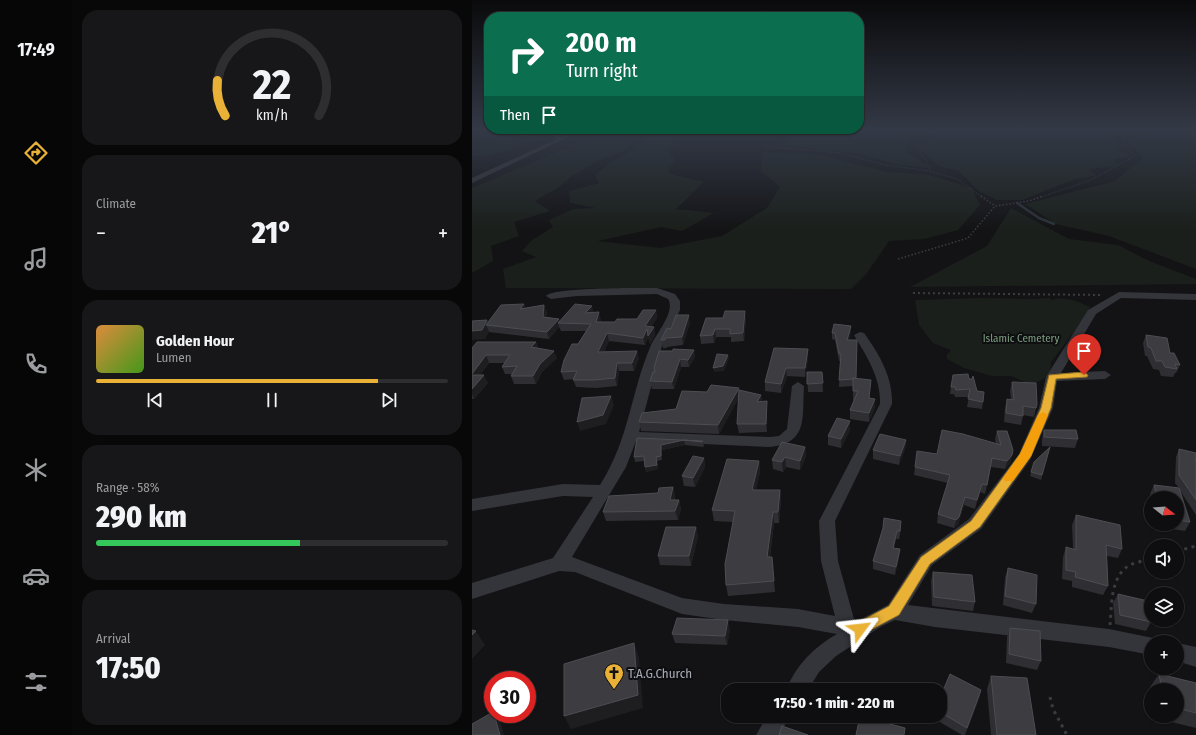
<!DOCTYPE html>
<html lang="en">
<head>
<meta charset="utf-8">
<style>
	body { margin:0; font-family:"Fira Sans Condensed",sans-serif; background:#171719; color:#f1f3f6; height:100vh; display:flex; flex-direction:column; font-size:15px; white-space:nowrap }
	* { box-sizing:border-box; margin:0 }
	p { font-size:13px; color:#9b9c9f }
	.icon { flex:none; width:22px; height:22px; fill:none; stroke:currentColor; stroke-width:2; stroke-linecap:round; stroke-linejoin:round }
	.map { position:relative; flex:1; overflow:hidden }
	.drawer { display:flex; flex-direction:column; gap:10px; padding:10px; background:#080809; width:400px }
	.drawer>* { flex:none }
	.guide { position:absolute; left:12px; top:12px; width:380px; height:122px; border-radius:16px; box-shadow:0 1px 3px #0004,0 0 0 1px #2e2e30; background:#0b6e4f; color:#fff; overflow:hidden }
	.needle { width:26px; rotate:107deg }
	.fabs { position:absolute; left:672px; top:491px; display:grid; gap:8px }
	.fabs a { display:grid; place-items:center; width:40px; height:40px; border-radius:50%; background:#0e0e10; box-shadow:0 1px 3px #0004,0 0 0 1px #2e2e30; font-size:20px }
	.speed { position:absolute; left:12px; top:671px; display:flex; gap:8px; font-size:20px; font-weight:700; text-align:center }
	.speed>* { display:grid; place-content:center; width:52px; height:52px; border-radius:50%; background:#0e0e10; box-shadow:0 1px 3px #0004,0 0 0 1px #2e2e30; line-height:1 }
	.speed .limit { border:6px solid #d22; background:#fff; color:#111 }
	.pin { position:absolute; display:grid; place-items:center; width:34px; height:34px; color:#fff; margin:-41px -17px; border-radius:50% 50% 50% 0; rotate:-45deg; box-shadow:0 0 4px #0007 }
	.pin .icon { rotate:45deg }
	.me { position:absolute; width:44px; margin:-22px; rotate:60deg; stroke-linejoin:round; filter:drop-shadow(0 0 3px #0008) }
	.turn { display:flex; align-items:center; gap:14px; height:84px; padding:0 16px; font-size:18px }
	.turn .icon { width:52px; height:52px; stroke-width:2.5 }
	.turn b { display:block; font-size:28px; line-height:34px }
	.then { display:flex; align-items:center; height:38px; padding:0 16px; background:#0003; gap:8px; font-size:15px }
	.big { font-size:30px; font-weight:800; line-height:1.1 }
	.drawer .widget { flex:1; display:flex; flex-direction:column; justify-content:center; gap:6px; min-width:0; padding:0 14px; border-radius:16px; background:#171719 }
	.drawer .dial { align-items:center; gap:0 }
	.dial svg { height:104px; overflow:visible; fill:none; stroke:#2e2e30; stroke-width:7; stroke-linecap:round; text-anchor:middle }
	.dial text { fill:#f1f3f6; stroke:none }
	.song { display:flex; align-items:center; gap:12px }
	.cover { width:48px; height:48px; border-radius:6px; background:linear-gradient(135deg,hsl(30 70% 55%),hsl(100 70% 35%)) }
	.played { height:4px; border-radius:2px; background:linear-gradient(90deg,#e9b237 80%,#2e2e30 80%) }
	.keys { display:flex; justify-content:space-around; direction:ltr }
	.heat { display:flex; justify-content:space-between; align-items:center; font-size:22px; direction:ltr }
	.charge { height:6px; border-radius:3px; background:linear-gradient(90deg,#34c759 58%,#2e2e30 0) }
	.trip { position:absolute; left:249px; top:683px; width:226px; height:40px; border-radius:16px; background:#0e0e10; box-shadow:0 1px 3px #0004,0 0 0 1px #2e2e30; font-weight:800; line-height:40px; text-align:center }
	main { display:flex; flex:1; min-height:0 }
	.tabs { display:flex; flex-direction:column; width:72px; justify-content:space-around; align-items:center; background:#060606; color:#9b9c9f }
	.tabs .icon { width:28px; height:28px }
	.tabs .active { color:#e9b237 }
	.tabs b { font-size:18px; color:#f1f3f6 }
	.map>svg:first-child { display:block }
	.green { fill:#1a1f1b }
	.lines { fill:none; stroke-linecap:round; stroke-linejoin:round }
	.stream { stroke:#2a3138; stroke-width:2.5 }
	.path-far3 { stroke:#3b3c41; stroke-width:1; stroke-dasharray:1 1.5; stroke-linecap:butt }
	.path-far2 { stroke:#3b3c41; stroke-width:1.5; stroke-dasharray:1.5 2; stroke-linecap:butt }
	.path-far1 { stroke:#3b3c41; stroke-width:2; stroke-dasharray:2 3; stroke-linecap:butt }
	.path { stroke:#3b3c41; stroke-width:3; stroke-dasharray:3 4.5; stroke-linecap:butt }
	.minor { fill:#34353a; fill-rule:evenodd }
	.wall { fill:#2f2f33 }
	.shaded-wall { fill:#1e1e21 }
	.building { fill:#3c3c41; stroke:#4c4e53 }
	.route { fill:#e9b237; stroke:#977424 }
	.slow { fill:#f59e0b }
	.labels { text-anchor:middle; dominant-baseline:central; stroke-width:4; stroke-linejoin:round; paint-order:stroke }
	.park-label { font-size:11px; fill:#7d9f80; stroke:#0e0e10 }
	.near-poi-label { font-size:13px; fill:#a5aab5; stroke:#0e0e10; text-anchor:start }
</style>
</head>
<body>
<main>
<nav class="tabs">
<b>17:49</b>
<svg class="icon active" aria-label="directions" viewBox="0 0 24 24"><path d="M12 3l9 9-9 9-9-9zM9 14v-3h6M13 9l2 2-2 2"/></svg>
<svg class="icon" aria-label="music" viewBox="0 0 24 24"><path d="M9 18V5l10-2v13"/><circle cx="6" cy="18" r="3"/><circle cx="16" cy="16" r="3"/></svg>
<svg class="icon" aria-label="phone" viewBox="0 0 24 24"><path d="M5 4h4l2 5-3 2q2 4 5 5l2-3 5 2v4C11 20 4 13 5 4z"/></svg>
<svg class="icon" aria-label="climate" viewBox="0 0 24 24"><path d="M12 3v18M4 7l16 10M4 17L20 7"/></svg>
<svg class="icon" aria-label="car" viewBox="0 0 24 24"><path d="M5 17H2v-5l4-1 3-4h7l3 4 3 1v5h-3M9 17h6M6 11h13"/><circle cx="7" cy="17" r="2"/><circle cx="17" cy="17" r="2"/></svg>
<svg class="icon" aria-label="filters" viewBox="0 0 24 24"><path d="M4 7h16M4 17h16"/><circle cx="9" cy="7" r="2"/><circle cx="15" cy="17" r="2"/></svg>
</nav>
<section class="drawer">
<div class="widget dial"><svg viewBox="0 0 100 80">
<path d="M14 69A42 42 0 1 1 86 69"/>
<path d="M14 69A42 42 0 0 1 8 42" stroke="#e9b237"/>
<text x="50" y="56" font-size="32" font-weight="700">22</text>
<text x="50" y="72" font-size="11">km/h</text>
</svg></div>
<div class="widget"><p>Climate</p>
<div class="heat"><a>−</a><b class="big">21°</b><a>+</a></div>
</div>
<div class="widget">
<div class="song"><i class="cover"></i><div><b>Golden Hour</b><p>Lumen</p></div></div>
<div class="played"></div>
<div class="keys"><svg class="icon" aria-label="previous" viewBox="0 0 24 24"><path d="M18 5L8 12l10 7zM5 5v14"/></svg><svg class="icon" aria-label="pause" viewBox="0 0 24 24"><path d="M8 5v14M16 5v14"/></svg><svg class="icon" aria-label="next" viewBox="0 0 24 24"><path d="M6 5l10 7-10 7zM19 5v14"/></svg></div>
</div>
<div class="widget"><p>Range · 58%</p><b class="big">290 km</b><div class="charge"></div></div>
<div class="widget"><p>Arrival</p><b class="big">17:50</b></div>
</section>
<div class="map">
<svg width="724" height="735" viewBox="0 0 724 735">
	<rect width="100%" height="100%" fill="#131315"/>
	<path class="green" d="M194 129H233L220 134 215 133 194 150 203 160 195 173 232 182 204 209 242 213 210 231 189 227 126 241 188 248 250 236 295 208 308 187 289 171 290 152 348 155 415 172 457 175 500 188 508 205 486 230 452 239 417 241 395 273 379 289 34 288 31 269 64 257 50 251 60 240 81 227 77 220 101 209 123 208 98 203 97 191 127 183 123 175 139 162 158 152 173 136 198 131Z
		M308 129H421L436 137 434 152 459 168 427 165 390 154 307 145 324 132Z
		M451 129H646L636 134 643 140 645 150 660 156 641 159 647 166 617 169 624 176 603 179 550 200H525L508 192 487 171 467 166 444 146 465 138Z
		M673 129H724V269L637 236 584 224 553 204 643 181 671 158 655 140 672 134Z
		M0 131 10 134 65 140 15 156H0Z
		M165 137 154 149 128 160 100 176 86 188 63 201 78 211 42 222 47 236 19 246 21 261 0 273V188L111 141Z
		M539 208 597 239 646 245 677 261 724 279V284L438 287 515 246Z
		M509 298 561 299 577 298 580 300C594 296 604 301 618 307L609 323 579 362 578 375 560 385 539 376H520L492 368 475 359V355L479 350 461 343 447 325 443 300Z"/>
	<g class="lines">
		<path class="stream" d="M545 203 567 218 582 224"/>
		<path class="path-far3" d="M436 129 443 133C440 153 456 155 458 171
			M292 146 368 153 413 165 458 171 485 179 510 197
			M569 197 619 180 663 156 653 146 651 131 653 129"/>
		<path class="path-far2" d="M509 196 523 206
			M426 259 496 238 523 206 557 201 571 196"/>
		<path class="path-far1" d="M441 293 630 295"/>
		<path class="path" d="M705 551 724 546
			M638 625C640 605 638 576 658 565 664 562 672 561 679 559
			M578 697 581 709 595 735"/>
		<path class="minor" d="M79 129H85L84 132 90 136 105 129H113L0 183V178L85 139 78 132Z
			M177 129H192L206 133 203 135Z
			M185 288 203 294 208 301V310L190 346 167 432 298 437 307 436 315 429 320 386 326 382 332 386C330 417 337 443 298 447L164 441 154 467 100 557 210 598 252 604 326 609 363 616 349 561 347 521 408 404C409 378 395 357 382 335L388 332 392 333C407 354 421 377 420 404L363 521 366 561 382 619 387 620 416 605 448 555 497 519 547 454 567 408 574 377 616 310 647 292 724 294V300L649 298 624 314 589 373 633 371 639 375 633 379 585 381 581 408 558 460 509 529 460 565 436 605 637 629 686 639 687 642H679V655L637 647 463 627 423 620 410 626 364 656 347 672 336 690H314C324 665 342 647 365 634L326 627 252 620 210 614 103 572 87 571 0 599V583L81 558 121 497 91 496 0 511V499L91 484 128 485C158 438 158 394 179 345 184 334 204 311 196 299L185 294 105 296 79 299 74 296C81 287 169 288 185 288Z
			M705 643 724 647V667L705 661Z
			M295 716H318L307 735H284Z"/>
	</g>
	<path class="wall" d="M18 129H75L58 137 19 133Z
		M52 304 53 308 75 312 74 317 87 319 88 322 122 313 129 320 128 322H143L165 319 184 310 185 318 179 327H182L183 335 178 344 176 337 173 345 137 341 132 352 167 358 162 371H147L145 386 124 388 104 387 101 379 92 380 89 372 106 344 114 331H89L87 327 77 339 17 332V331L13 339 15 320 16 323Z
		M234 318 274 319 272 341 259 342V337H244L242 343 229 344 228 336Z
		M218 323 211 345 195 347V348H191L189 340Z
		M379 326V332L377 340 384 378 398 398 403 407 397 422 378 419V410L382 400H381V386L367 387 368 361H367L363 340 360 339V333Z
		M674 335 698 353 708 365 704 373H703L701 377 689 376 687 370 681 369 675 356H673L671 343Z
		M64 342 66 348 85 358 70 372 64 384H42L39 376 40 374H33L30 367 32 363H17L8 375 16 383 2 399H0V348Z
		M336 349V358L333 377 315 376 309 393 293 391V382Z
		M222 350 223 357 217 367H209L202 389H180L178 381 183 372 201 351Z
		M335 372H350L351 392H336Z
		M497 379 511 402 510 409 495 407 497 397H483L482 394H478L479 387Z
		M540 382 565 404 562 417 551 415 549 425 532 422 533 408 535 399 539 400 538 391Z
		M267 390 289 395 290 401 295 410V432L267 433 265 424 267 397 247 434 169 431 167 422 204 409 235 392Z
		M378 421V430L369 448 356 445V436Z
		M572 430 606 439 603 448 570 446V439Z
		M525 431 540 455 538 463 533 469 519 467 513 494 508 492 503 509 492 505 486 525 482 528 465 523 466 514 476 483 442 475 443 467 465 454 524 444 523 439Z
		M165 438 231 441 232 446 231 447 213 445 190 450V460L185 461 186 469 174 472 172 461 163 462 162 457Z
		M434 440 433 449 427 465 401 459V450Z
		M333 447 334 456 328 470 314 467 311 472 301 469 300 460Z
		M578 447 569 480 558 476 562 462Z
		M707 449 724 453V515L707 489 718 522 713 531 686 527 685 524H705V498H679V499L678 494 682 485 707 488 703 483 704 457Z
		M232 458 233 467 223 487 212 486 210 476Z
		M287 461 288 472 284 490H308L309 501 307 523H302L298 557H300L303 592 256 596 254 585 261 522 242 521 240 510Z
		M201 487 203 496V500H207L209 509 206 520 134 521 131 512Z
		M604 515 650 549 646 558 635 556 636 586 631 595 600 587V581L590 579 591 557 594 547 601 549 600 525Z
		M224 527 226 536 219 566 188 565 186 556Z
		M411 528 429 529 427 539H424L422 548 428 549 427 557 423 575 401 569V561Z
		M536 568 564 604 560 613 531 605 533 577Z
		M461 572 503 602 501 611 460 606 459 581Z
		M646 594 679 622 674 631 643 624 641 603Z
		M538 628 569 661 565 670 534 663 535 637Z
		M258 629 255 645 203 643 200 634Z
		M687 674 724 683V728L683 718V716H705V690H679V691L678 687Z
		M519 676 564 735H519L515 689Z
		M509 690 507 699 493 735H490L461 718 462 716H468V698Z"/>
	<path class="shaded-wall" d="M62 129H75L58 137 56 132Z
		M52 304 54 311 48 309Z
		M72 305 75 312 73 323 71 317Z
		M120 306 122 313H113Z
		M184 310 185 318 176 333 182 327 183 335 178 344 176 337 173 345 171 338 173 326Z
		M273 311 274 319 272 341 271 333Z
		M127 312 129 320 126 329 124 322Z
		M217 315 218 323 211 345 210 337Z
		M87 319 88 323H86L87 327 77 339 75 332Z
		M15 320 17 326 14 325 17 331 13 339 0 340V331Z
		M379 326V332L375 347V340Z
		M243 329 244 337 242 343 241 335Z
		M135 333 137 341 128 360 126 352Z
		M64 342 66 350 59 347Z
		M336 349V358L333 377V368Z
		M222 350 223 357 217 367 216 360Z
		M82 351 85 358 70 372 64 384 61 376 68 364Z
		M165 351 167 358 162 371 160 363Z
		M14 355 17 363 3 382 0 376V374Z
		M256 355 257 359 252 371 242 372 241 368Z
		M208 359 209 367 202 389 200 382Z
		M145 363 147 371 145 386 143 378Z
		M314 368 315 376 309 393V384Z
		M12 375 16 383 2 399 0 394V389Z
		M267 388 268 396 247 434 246 425Z
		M289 395 290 403 285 402Z
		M139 396 142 405 134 424 108 431 105 422Z
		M403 399V407L397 422V413Z
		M295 401V432L294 424Z
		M378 421V430L369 448V439Z
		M212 440 213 445 190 450V460L189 456V445Z
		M434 440 433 449 427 465 428 456Z
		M333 447 334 456 328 470V461Z
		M540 455 538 463 533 469 535 461Z
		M184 457 186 469 174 472 173 467Z
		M313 457 314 467 311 472 310 462Z
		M232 458 233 467 223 487 221 478Z
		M287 461 288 472 282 501 280 490Z
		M510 484 508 492 503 509 505 500Z
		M201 487 203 496 201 509 198 500Z
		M308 490 309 501 307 523 306 512Z
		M493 497 492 505 486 525 482 528 484 520Z
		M207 500 209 509 206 520 203 511Z
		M301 512 302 523 296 568 295 557Z
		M224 527 226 536 219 566 217 556Z
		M425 531 424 539 420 556 421 548Z
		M428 549 427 557 423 575 424 567Z
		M256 620 258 629 255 645 253 636Z
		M4 631 13 645 0 659V635Z
		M162 643 167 657 171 708 99 729 92 716Z
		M509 690 507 699 493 735 495 728Z
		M22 714H23L28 720 32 735H28Z"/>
	<path class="building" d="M33 129H62L56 132Z
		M52 304 48 309 72 305 71 317 87 319 75 332 14 325 29 305Z
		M103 304 120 306 113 313 127 312 124 322H143L145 319H165L171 310H184L173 326 182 327 176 336 175 329 171 338 135 333 126 352 165 351 160 363H145L143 378 122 380H101L105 371 89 372 92 360 100 344H106L119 324 86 323Z
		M253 311H273L271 333 258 334V329H243L241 335 228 336 234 318H251Z
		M204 315H217L210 337 193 338V340H189L195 328 199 329Z
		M15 320 10 330 0 331V321Z
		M362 324 379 326 375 340H385L384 378H381V379L367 380 369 354H367L363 333H360Z
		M674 335 695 338 698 353H702L708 365 703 364 705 369 693 367 690 361H684L679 348 676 347Z
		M5 342H64L59 347 82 351 68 364 61 376H39L45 366 30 367 38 355H14L0 374V348Z
		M302 348 336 349 333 368H314L309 384 293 382Z
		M201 349 222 350 216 360 208 359 200 382 178 381 181 372H183L182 368 187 351H201Z
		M245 354 256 355 251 366 241 368Z
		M335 372H350L351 383 335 384Z
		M496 374 497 379H500L501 376 505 391 512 392 511 402 496 399 498 389 484 390 483 387H479L481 375Z
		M0 375H12L0 389Z
		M381 378 399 380 397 398 403 399 397 413 378 410 386 391H381Z
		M540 382 564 383 565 404 564 408 551 406V416L534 413 535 399 542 400Z
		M239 385 267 388 246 425 167 422 170 413 204 409 210 391 235 392Z
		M267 390 289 395 285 402 295 401 294 424H265Z
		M139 396 131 415 105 422 110 398Z
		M365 418 378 421 369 439 356 436Z
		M470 430 491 434 529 445 525 431H535L541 450 540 455 535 461 520 458 515 485 510 484 505 500 493 497 487 517 484 520 466 514 478 475 443 467 445 451 465 454Z
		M572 430H604L606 439 572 437Z
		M408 434 434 440 428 456 401 450Z
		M165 438 231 441 230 442 212 440 189 445V456L184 457 185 465 173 467 172 456 162 457Z
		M310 442 333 447 328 461 313 457 310 462 300 460Z
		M578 447 570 475 559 472 562 462Z
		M707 449 724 453V459L723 460 724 462V500L707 475Z
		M221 456 232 458 221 478 210 476Z
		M255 459 287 461 280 490H308L306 512H301L295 557H300L302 581 254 585 253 564 263 511 240 510Z
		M682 485 707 488 718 522 705 520V498H685Z
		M201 487 198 500H207L203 511 131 512 137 496 186 493 187 488Z
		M604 515 648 525 650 549 634 545 636 586 603 577 604 572 594 570V547L604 550Z
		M412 518 429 521 428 531H425L421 548 428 549 424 567 401 561 411 528Z
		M194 527H224L217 556H186Z
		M536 568 565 575 564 604 533 596Z
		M461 572 500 575 503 602 462 597Z
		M646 594 676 601 679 622 648 615Z
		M205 618 256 620 253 636 200 634Z
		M538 628 568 631 569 661 537 654Z
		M0 630 4 631 0 635Z
		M162 643 166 695 92 716V664Z
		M478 674 509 690 495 728 468 712V698Z
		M687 674 724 683V713L705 708V690H690Z
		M519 676 555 678 564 735H525Z
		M21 712V714H22L28 735H0V724Z
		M388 716 433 728 432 735H384Z
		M310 726 336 735H307Z"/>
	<linearGradient id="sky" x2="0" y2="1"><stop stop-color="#0a0a0c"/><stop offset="0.56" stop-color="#333946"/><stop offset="1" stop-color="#333946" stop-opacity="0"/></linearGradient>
	<rect width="724" height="232" fill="url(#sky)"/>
	<path class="route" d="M612 372 616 375 615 377 584 379 579 408 559 456 508 527 458 564 427 615 393 633 388 635 383 633 381 629 383 624 417 606 449 557 499 521 548 454 569 408 577 375Z"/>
	<path class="slow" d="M571 412 576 415 559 456 541 481H533L531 478 548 454 566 415Z"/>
	<defs>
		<g id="church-pin" transform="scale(1)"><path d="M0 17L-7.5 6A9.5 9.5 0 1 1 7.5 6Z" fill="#e9b237" stroke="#0e0e10"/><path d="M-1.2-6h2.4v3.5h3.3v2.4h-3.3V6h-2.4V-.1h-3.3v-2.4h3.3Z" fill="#111"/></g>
	</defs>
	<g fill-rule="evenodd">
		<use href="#church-pin" x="142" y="673"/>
	</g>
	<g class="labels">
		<g class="park-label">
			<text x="549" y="338">Islamic Cemetery</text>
		</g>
		<g class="near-poi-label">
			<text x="156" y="673">T.A.G.Church</text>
		</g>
	</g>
</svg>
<div class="fabs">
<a><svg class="needle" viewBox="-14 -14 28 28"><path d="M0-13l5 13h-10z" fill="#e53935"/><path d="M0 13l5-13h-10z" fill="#9b9c9f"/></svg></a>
<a><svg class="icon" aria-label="sound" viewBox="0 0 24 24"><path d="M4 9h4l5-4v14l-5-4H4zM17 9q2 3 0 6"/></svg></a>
<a><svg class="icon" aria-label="layers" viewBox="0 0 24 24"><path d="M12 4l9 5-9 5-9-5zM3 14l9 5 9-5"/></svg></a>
<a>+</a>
<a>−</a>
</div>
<div class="speed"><div class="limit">30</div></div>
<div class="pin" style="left:612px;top:375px;background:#d93025"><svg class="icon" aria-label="arrive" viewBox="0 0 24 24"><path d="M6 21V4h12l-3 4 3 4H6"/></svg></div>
<svg class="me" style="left:388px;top:629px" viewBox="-20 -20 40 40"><path d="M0-17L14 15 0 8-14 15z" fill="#e9b237" stroke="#fff" stroke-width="4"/></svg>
<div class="trip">17:50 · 1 min · 220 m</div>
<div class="guide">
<div class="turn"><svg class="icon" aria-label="right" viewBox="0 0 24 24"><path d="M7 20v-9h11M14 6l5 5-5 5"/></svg><div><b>200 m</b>Turn right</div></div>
<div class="then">Then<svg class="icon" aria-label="arrive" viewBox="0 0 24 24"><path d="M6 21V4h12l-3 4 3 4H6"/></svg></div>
</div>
</div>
</main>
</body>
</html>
